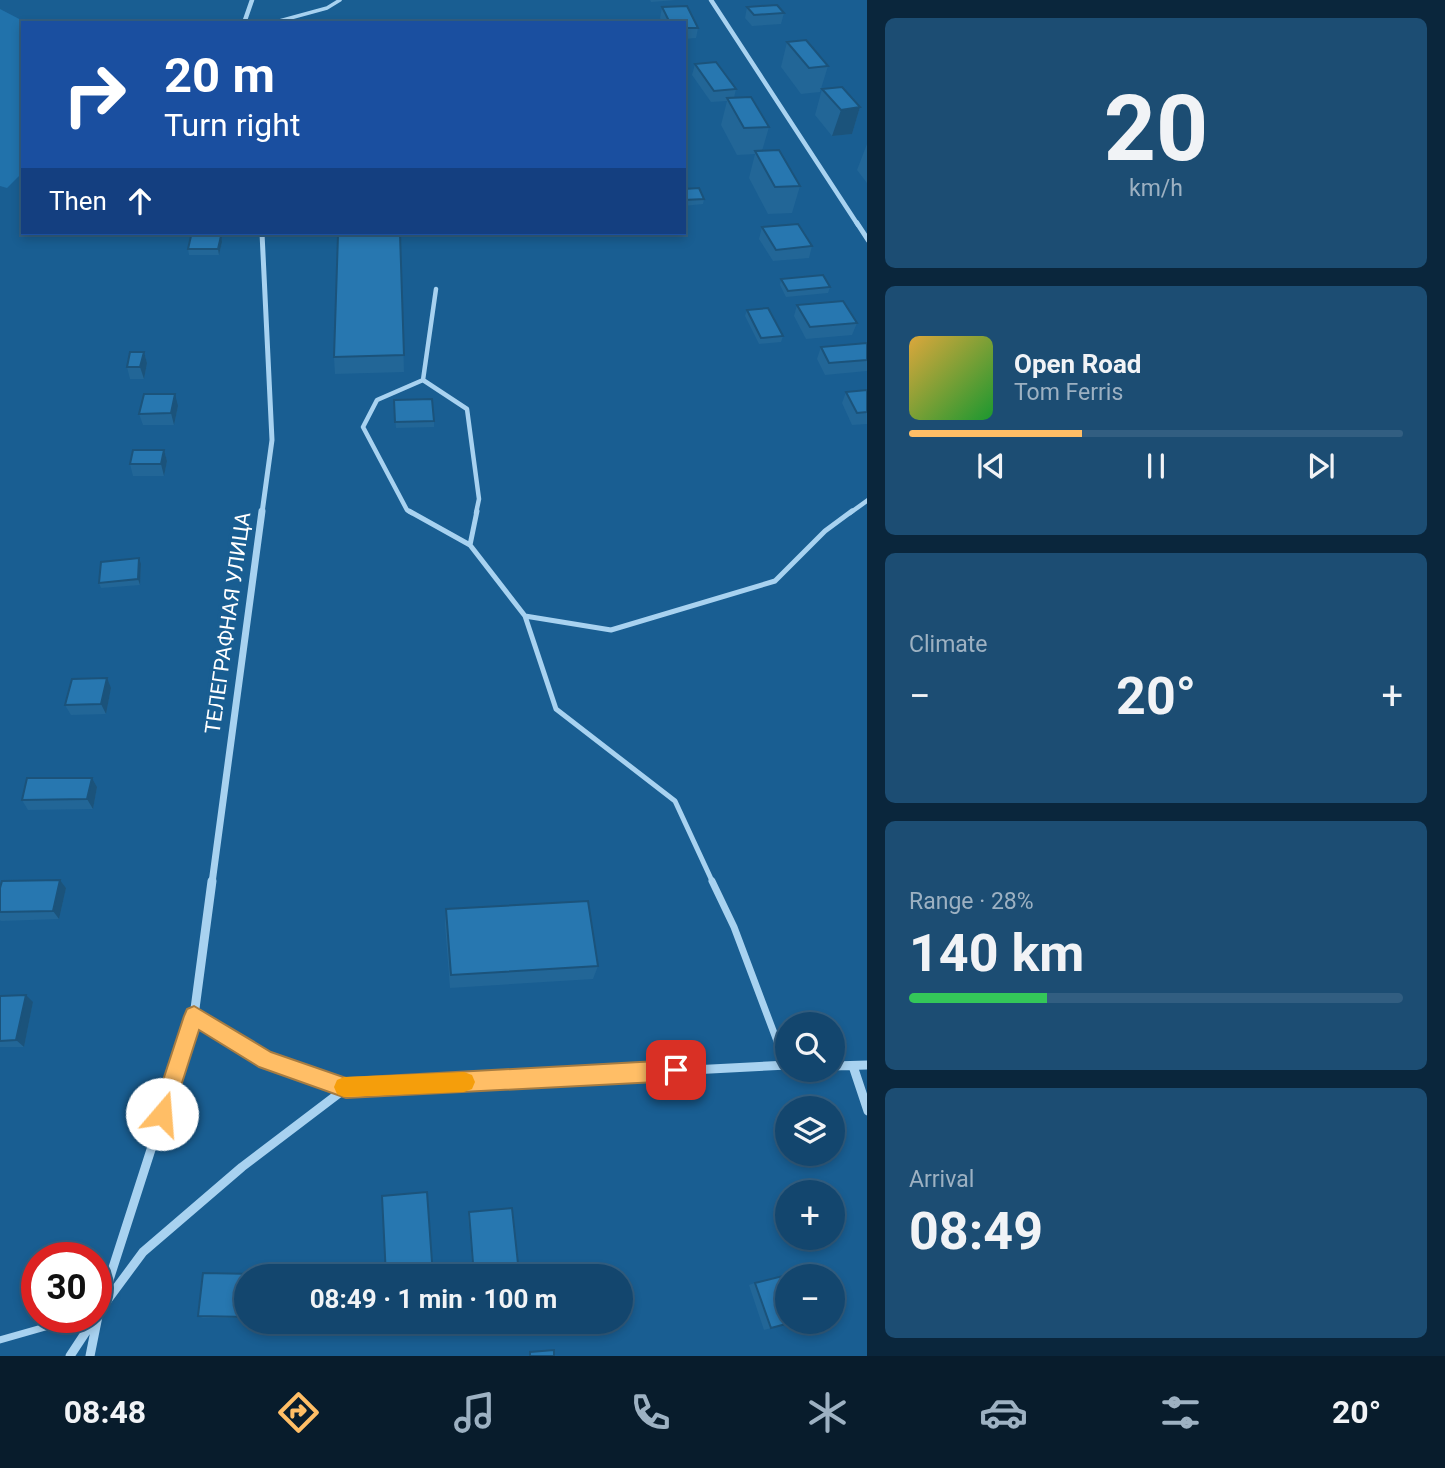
<!DOCTYPE html>
<html lang="en">
<head>
<meta charset="utf-8">
<style>
	body { margin:0; font-family:Roboto,sans-serif; background:#1c4d73; color:#f1f3f6; height:100vh; display:flex; flex-direction:column; font-size:26px; white-space:nowrap }
	* { box-sizing:border-box; margin:0 }
	p { font-size:23px; color:#9db1c2 }
	.icon { flex:none; width:38px; height:38px; fill:none; stroke:currentColor; stroke-width:2; stroke-linecap:round; stroke-linejoin:round }
	.map { position:relative; flex:1; overflow:hidden }
	.side { display:flex; flex-direction:column; gap:18px; padding:18px; background:#0a263c; width:578px }
	.side>* { flex:none }
	.top-card { position:absolute; left:21px; top:21px; width:665px; height:214px; border-radius:0px; box-shadow:0 4px 10px #0003,0 0 0 2px #325e81; background:#1a4fa0; color:#fff; overflow:hidden }
	.buttons { position:absolute; left:775px; top:1012px; display:grid; gap:14px }
	.buttons a { display:grid; place-items:center; width:70px; height:70px; border-radius:50%; background:#13466e; box-shadow:0 4px 10px #0003,0 0 0 2px #325e81; font-size:35px }
	.speed { position:absolute; left:21px; top:1242px; display:flex; gap:14px; font-size:35px; font-weight:700; text-align:center }
	.speed>* { display:grid; place-content:center; width:91px; height:91px; border-radius:50%; background:#13466e; box-shadow:0 4px 10px #0003,0 0 0 2px #325e81; line-height:1 }
	.speed .limit { border:10px solid #d22; background:#fff; color:#111 }
	.pin { position:absolute; display:grid; place-items:center; width:60px; height:60px; color:#fff; margin:-30px; border-radius:14px; box-shadow:0 4px 10px #0006 }
	.me { position:absolute; width:77px; margin:-38px; rotate:18deg; stroke-linejoin:round; filter:drop-shadow(0 0 5px #0008) }
	.turn { display:flex; align-items:center; gap:24px; height:147px; padding:0 28px; font-size:32px }
	.turn .icon { width:91px; height:91px; stroke-width:2.5 }
	.turn b { display:block; font-size:49px; line-height:60px }
	.then { display:flex; align-items:center; height:66px; padding:0 28px; background:#0003; gap:14px; font-size:26px }
	.big { font-size:52px; font-weight:700; line-height:1.1 }
	.side .card { flex:1; display:flex; flex-direction:column; justify-content:center; gap:10px; min-width:0; padding:0 24px; border-radius:10px; background:#1c4d73 }
	.side .dial { align-items:center; gap:0 }
	.dial b { font-size:91px; line-height:1 }
	.song { display:flex; align-items:center; gap:21px }
	.cover { width:84px; height:84px; border-radius:10px; background:linear-gradient(135deg,hsl(40 70% 55%),hsl(130 70% 35%)) }
	.played { height:7px; border-radius:4px; background:linear-gradient(90deg,#ffbe66 35%,#325e81 35%) }
	.keys { display:flex; justify-content:space-around; direction:ltr }
	.heat { display:flex; justify-content:space-between; align-items:center; font-size:38px; direction:ltr }
	.charge { height:10px; border-radius:5px; background:linear-gradient(90deg,#34c759 28%,#325e81 0) }
	.trip { position:absolute; left:234px; top:1264px; width:399px; height:70px; border-radius:35px; background:#13466e; box-shadow:0 4px 10px #0003,0 0 0 2px #325e81; font-weight:700; line-height:70px; text-align:center }
	.menu { display:flex; height:112px; justify-content:space-around; align-items:center; background:#081c2c; color:#9db1c2 }
	.menu .icon { width:49px; height:49px }
	.menu .on { color:#ffbe66 }
	.menu b { font-size:32px; color:#f1f3f6 }
	main { display:flex; flex:1; min-height:0 }
	.map>svg:first-child { display:block }
	.green { fill:#2172ab }
	.lines { fill:none; stroke-linecap:round; stroke-linejoin:round }
	.lane-far3 { stroke:#a8d2f0; stroke-width:3.5 }
	.lane-far2 { stroke:#a8d2f0; stroke-width:4.5 }
	.lane-far1 { stroke:#a8d2f0; stroke-width:5 }
	.lane { stroke:#a8d2f0; stroke-width:7 }
	.street-far3 { stroke:#a8d2f0; stroke-width:4.5 }
	.street-far2 { stroke:#a8d2f0; stroke-width:5 }
	.street-far1 { stroke:#a8d2f0; stroke-width:7 }
	.street { stroke:#a8d2f0; stroke-width:9 }
	.wall { fill:#226697 }
	.shaded-wall { fill:#1b537b }
	.building { fill:#2777b0; stroke:#1b537b; stroke-width:2 }
	.route { fill:#ffbe66; stroke:#a67c42; stroke-width:2 }
	.slow { fill:#f59e0b }
	.labels { text-anchor:middle; dominant-baseline:central; stroke-width:7; stroke-linejoin:round; paint-order:stroke }
	.street-label { font-size:21px; fill:#fff; stroke:#195e92 }
</style>
</head>
<body>
<main>
<div class="map">
<svg width="868" height="1356" viewBox="0 0 868 1356">
	<rect width="100%" height="100%" fill="#195e92"/>
	<path class="green" d="M0 9 27 23H23V172L7 188 0 186Z"/>
	<g class="lines">
		<path class="lane-far3" d="M272 23 327 8 340 0"/>
		<path class="lane-far2" d="M423 380 467 409 479 499 476 513
			M412 513 407 510 363 427 377 400 423 380 436 289
			M850 513 868 500"/>
		<path class="lane-far1" d="M409 511 470 545 525 616 556 709 675 801 713 883
			M470 545 477 511
			M525 616 611 630 775 581 825 531 852 511"/>
		<path class="lane" d="M712 881 734 927 786 1065
			M0 1340 77 1318"/>
		<path class="street-far3" d="M711 0 858 225
			M244 23 252 0"/>
		<path class="street-far2" d="M857 223 868 240
			M262 233 272 440 262 513"/>
		<path class="street-far1" d="M212 883 262 511"/>
		<path class="street" d="M194 1016 266 1060 346 1088 788 1065
			M833 1066 868 1065
			M853 1066 868 1111
			M103 1306 143 1252 242 1167 346 1088
			M70 1356 95 1318
			M90 1356 99 1311 194 1016 212 881"/>
	</g>
	<path class="wall" d="M650 0H676L651 2Z
		M662 7 698 28 696 38 684 39V23H663L660 18Z
		M747 7 784 13 781 24 752 26 745 18Z
		M787 42 828 66 820 92 801 94 781 67Z
		M695 64 736 89 734 98 769 127 762 151 800 186 792 213 768 214 749 178 755 154 737 155 721 125 727 101 711 102 692 75Z
		M822 89 860 107 852 134 832 136 815 115Z
		M867 144V183L857 170Z
		M684 189 704 199 703 204 684 206Z
		M762 227 812 246 809 258 773 261 759 239Z
		M400 234 404 372 335 374 334 357Z
		M221 236 222 242 219 255H189L188 249Z
		M781 279 830 287 828 293 786 297 780 285Z
		M797 305 857 323 852 335 806 339 794 316Z
		M747 310 783 336 781 342 759 344 745 316Z
		M867 343V371L825 375 817 359 821 347Z
		M144 352 147 363 144 379H130L127 367Z
		M867 390V424L852 425 842 403 846 392Z
		M394 400 434 421V427L396 428Z
		M178 406 174 425H143L139 414Z
		M164 450 167 461 164 476H133L130 464Z
		M141 564 140 585 101 588 99 583Z
		M111 688 106 714 71 715 65 705Z
		M92 778 97 787 93 809 28 810 22 800Z
		M60 880 66 888 59 919 1 921 0 920V888Z
		M446 909 598 966 593 979 450 988 445 924Z
		M0 996 33 1002 24 1047H0Z
		M469 1212 519 1273 518 1275 473 1276 468 1216Z
		M247 1276V1318H203L198 1316Z
		M755 1283 797 1321 764 1330 749 1285Z"/>
	<path class="shaded-wall" d="M860 107 852 134 832 136 841 110Z
		M221 236 222 242 219 255 218 249Z
		M144 352 147 363 144 379 140 367Z
		M175 394 178 406 174 425 171 413Z
		M164 450 167 461 164 476 161 464Z
		M139 558 141 564 140 585 138 579Z
		M107 678 111 688 106 714 101 704Z
		M92 778 97 787 93 809 87 799Z
		M60 880 66 888 59 919 53 911Z
		M26 995 33 1002 24 1047 16 1040Z"/>
	<path class="building" d="M777 5 784 13 754 15 747 7Z
		M687 6 698 28H684V23H670L662 7Z
		M806 40 828 66 809 68 787 42Z
		M716 62 736 89 714 91 695 64Z
		M842 87 860 107 841 110 822 89Z
		M751 97 769 127 744 128 727 98Z
		M779 150 800 186 775 187 755 151Z
		M699 188 704 199 684 200V189Z
		M798 224 812 246 776 250 762 227Z
		M400 234 404 355 334 357 338 235Z
		M191 236H221L218 249H188Z
		M823 275 830 287 788 291 781 279Z
		M843 301 857 323 810 327 797 305Z
		M768 308 783 336 761 338 747 310Z
		M867 343V360L829 363 821 347Z
		M130 352H144L140 367H127Z
		M867 390V412L857 413 846 392Z
		M144 394H175L171 413 139 414Z
		M432 399 434 421 395 422 394 400Z
		M133 450H164L161 464H130Z
		M139 558 138 579 99 583 101 562Z
		M107 678 101 704 65 705 72 679Z
		M27 778H92L87 799 22 800Z
		M60 880 53 911 0 912V888L2 881Z
		M588 901 598 966 451 975 446 909Z
		M26 995 16 1040 0 1041V996Z
		M427 1192 433 1276H386L382 1196Z
		M512 1208 519 1273 490 1276H474L469 1212Z
		M823 1266 827 1276H788V1321H797L771 1328 755 1283Z
		M203 1273 261 1274V1276H247V1317L198 1316Z
		M833 1293 839 1310 833 1312Z
		M554 1350V1356H530V1352Z"/>
	<path class="route" d="M194 1006 271 1052 346 1078 676 1060 683 1063 686 1070 683 1078 676 1081 346 1098 259 1067 199 1030 172 1114 169 1122 162 1125 155 1122 152 1114 184 1016 187 1009Z"/>
	<path class="slow" d="M464 1072 472 1075 475 1082 472 1089 464 1092 344 1097 337 1094 334 1087 337 1080 344 1077Z"/>
	<g class="labels">
		<g class="street-label">
			<text transform="translate(228 623) rotate(-82)">ТЕЛЕГРАФНАЯ УЛИЦА</text>
		</g>
	</g>
</svg>
<div class="buttons">
<a><svg class="icon" aria-label="search" viewBox="0 0 24 24"><circle cx="10" cy="10" r="6"/><path d="M15 15l6 6"/></svg></a>
<a><svg class="icon" aria-label="layers" viewBox="0 0 24 24"><path d="M12 4l9 5-9 5-9-5zM3 14l9 5 9-5"/></svg></a>
<a>+</a>
<a>−</a>
</div>
<div class="speed"><div class="limit">30</div></div>
<div class="pin" style="left:676px;top:1070px;background:#d93025"><svg class="icon" aria-label="arrive" viewBox="0 0 24 24"><path d="M6 21V4h12l-3 4 3 4H6"/></svg></div>
<svg class="me" style="left:162px;top:1114px" viewBox="-20 -20 40 40"><circle r="19" fill="#fff"/><path d="M0-13L10 11 0 6-10 11z" fill="#ffbe66"/></svg>
<div class="trip">08:49 · 1 min · 100 m</div>
<div class="top-card">
<div class="turn"><svg class="icon" aria-label="right" viewBox="0 0 24 24"><path d="M7 20v-9h11M14 6l5 5-5 5"/></svg><div><b>20 m</b>Turn right</div></div>
<div class="then">Then<svg class="icon" aria-label="ahead" viewBox="0 0 24 24"><path d="M12 20V5M6 11l6-6 6 6"/></svg></div>
</div>
</div>
<section class="side">
<div class="card dial"><b>20</b><p>km/h</p></div>
<div class="card">
<div class="song"><i class="cover"></i><div><b>Open Road</b><p>Tom Ferris</p></div></div>
<div class="played"></div>
<div class="keys"><svg class="icon" aria-label="previous" viewBox="0 0 24 24"><path d="M18 5L8 12l10 7zM5 5v14"/></svg><svg class="icon" aria-label="pause" viewBox="0 0 24 24"><path d="M8 5v14M16 5v14"/></svg><svg class="icon" aria-label="next" viewBox="0 0 24 24"><path d="M6 5l10 7-10 7zM19 5v14"/></svg></div>
</div>
<div class="card"><p>Climate</p>
<div class="heat"><a>−</a><b class="big">20°</b><a>+</a></div>
</div>
<div class="card"><p>Range · 28%</p><b class="big">140 km</b><div class="charge"></div></div>
<div class="card"><p>Arrival</p><b class="big">08:49</b></div>
</section>
</main>
<nav class="menu">
<b>08:48</b>
<svg class="icon on" aria-label="directions" viewBox="0 0 24 24"><path d="M12 3l9 9-9 9-9-9zM9 14v-3h6M13 9l2 2-2 2"/></svg>
<svg class="icon" aria-label="music" viewBox="0 0 24 24"><path d="M9 18V5l10-2v13"/><circle cx="6" cy="18" r="3"/><circle cx="16" cy="16" r="3"/></svg>
<svg class="icon" aria-label="phone" viewBox="0 0 24 24"><path d="M5 4h4l2 5-3 2q2 4 5 5l2-3 5 2v4C11 20 4 13 5 4z"/></svg>
<svg class="icon" aria-label="climate" viewBox="0 0 24 24"><path d="M12 3v18M4 7l16 10M4 17L20 7"/></svg>
<svg class="icon" aria-label="car" viewBox="0 0 24 24"><path d="M5 17H2v-5l4-1 3-4h7l3 4 3 1v5h-3M9 17h6M6 11h13"/><circle cx="7" cy="17" r="2"/><circle cx="17" cy="17" r="2"/></svg>
<svg class="icon" aria-label="filters" viewBox="0 0 24 24"><path d="M4 7h16M4 17h16"/><circle cx="9" cy="7" r="2"/><circle cx="15" cy="17" r="2"/></svg>
<b>20°</b>
</nav>
</body>
</html>
